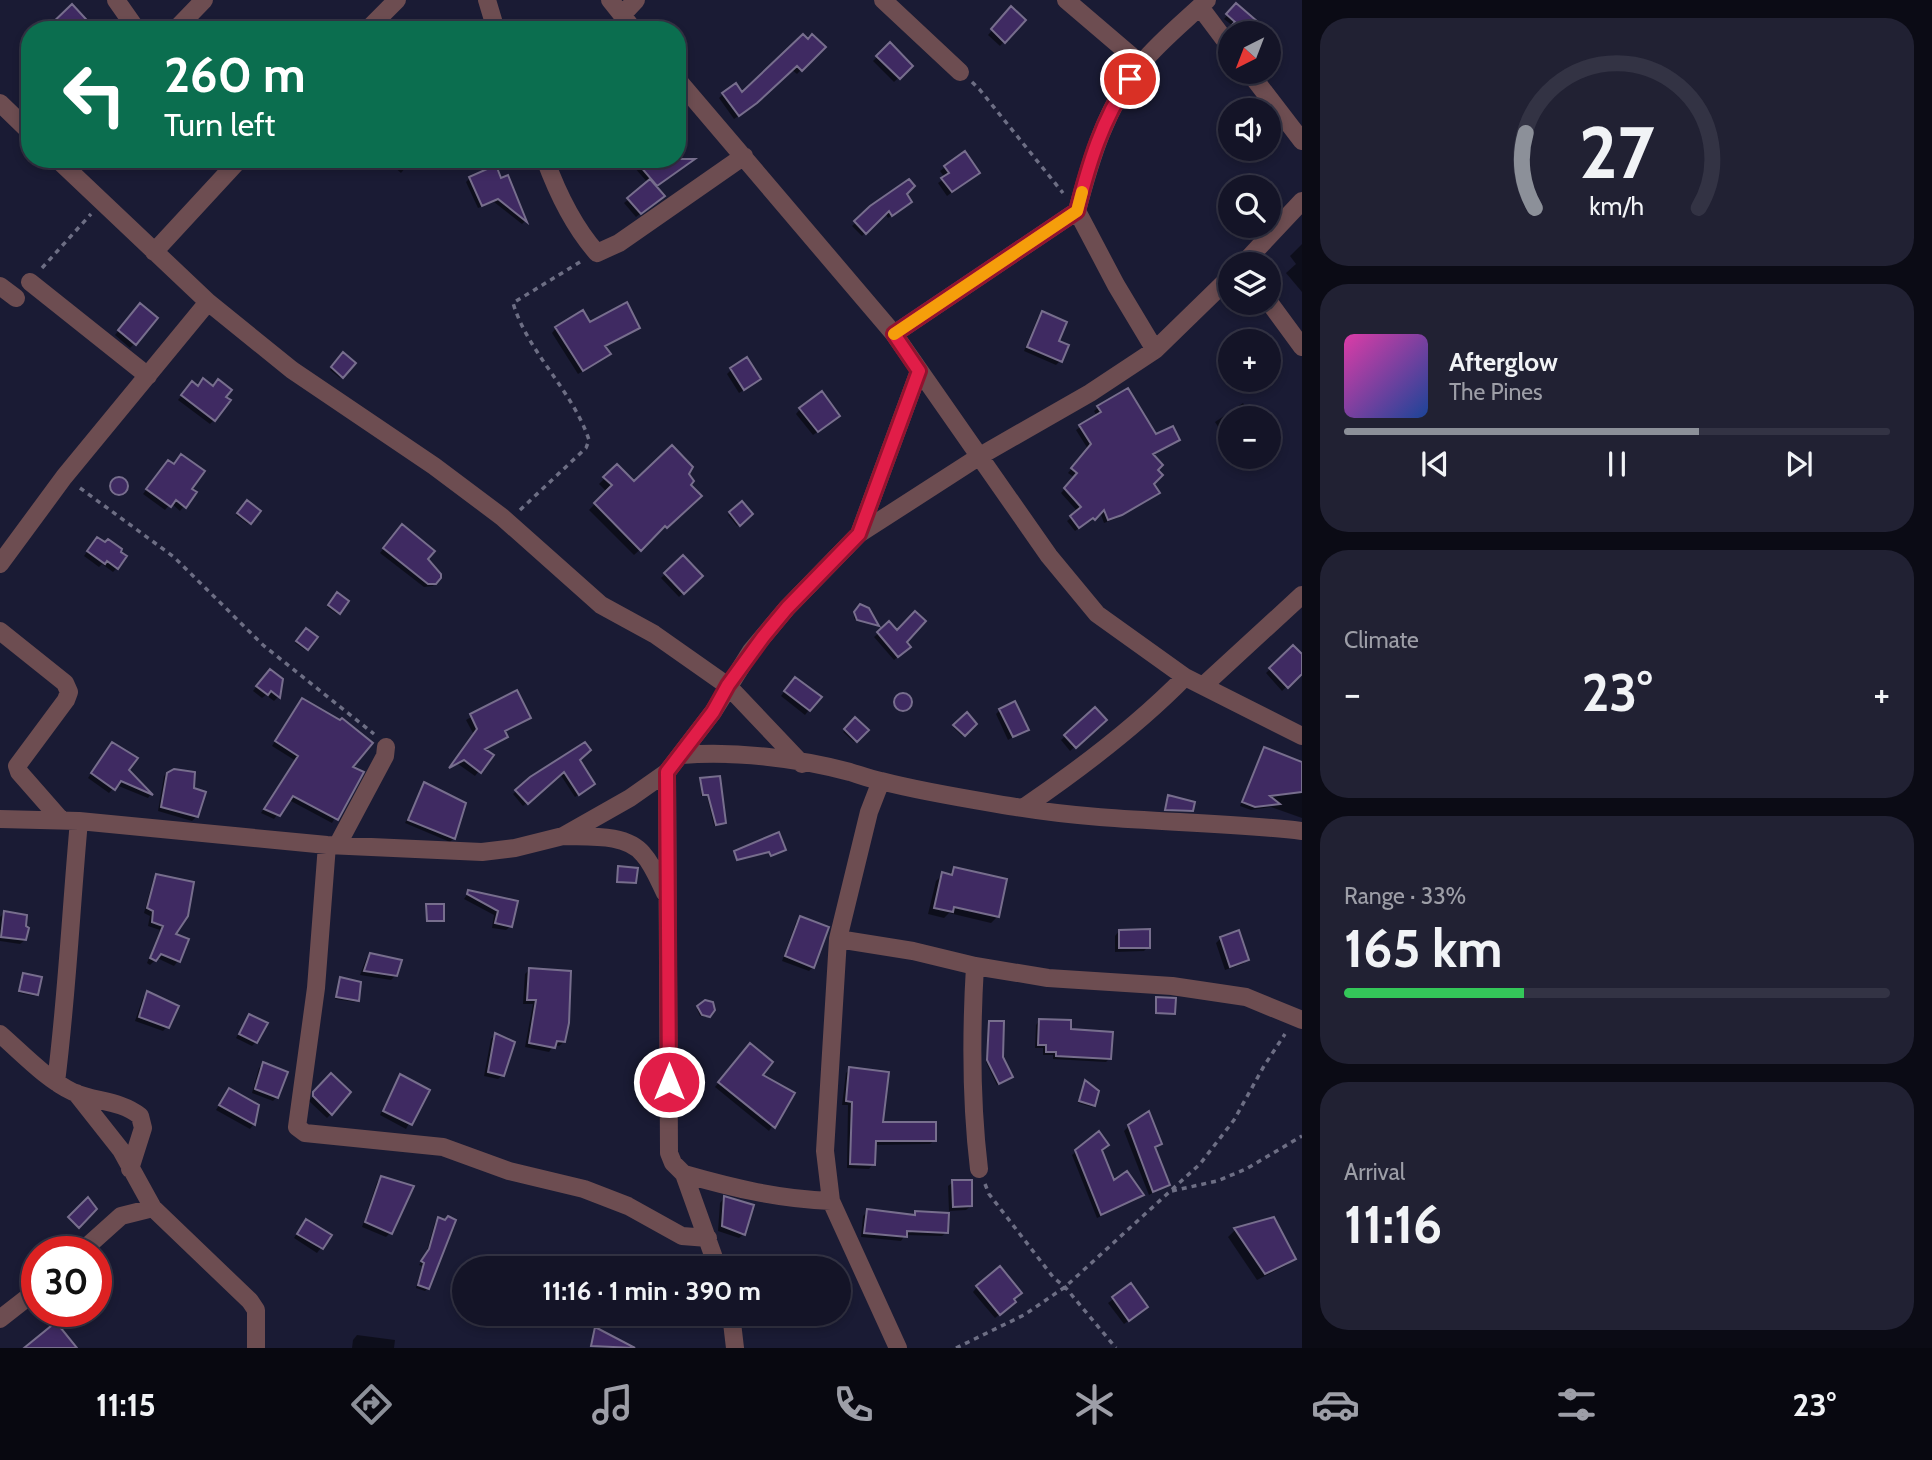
<!DOCTYPE html>
<html lang="en">
<head>
<meta charset="utf-8">
<style>
	body { margin:0; font-family:Cabin,sans-serif; background:#212133; color:#f1f3f6; height:100vh; display:flex; flex-direction:column; font-size:26px; white-space:nowrap }
	* { box-sizing:border-box; margin:0 }
	p { font-size:23px; color:#9d9ea7 }
	.icon { flex:none; width:38px; height:38px; fill:none; stroke:currentColor; stroke-width:2; stroke-linecap:round; stroke-linejoin:round }
	.map { position:relative; flex:1; overflow:hidden }
	.side { display:flex; flex-direction:column; gap:18px; padding:18px; background:#0b0b15; width:630px }
	.side>* { flex:none }
	.top-card { position:absolute; left:21px; top:21px; width:665px; height:147px; border-radius:28px; box-shadow:0 4px 10px #0003,0 0 0 2px #334; background:#0b6e4f; color:#fff; overflow:hidden }
	.needle { width:46px; rotate:222deg }
	.tools { position:absolute; left:1218px; top:21px; display:grid; gap:14px }
	.tools a { display:grid; place-items:center; width:63px; height:63px; border-radius:50%; background:#141427; box-shadow:0 4px 10px #0003,0 0 0 2px #334; font-size:35px }
	.speed { position:absolute; left:21px; top:1236px; display:flex; gap:14px; font-size:35px; font-weight:700; text-align:center }
	.speed>* { display:grid; place-content:center; width:91px; height:91px; border-radius:50%; background:#141427; box-shadow:0 4px 10px #0003,0 0 0 2px #334; line-height:1 }
	.speed .limit { border:10px solid #d22; background:#fff; color:#111 }
	.pin { position:absolute; display:grid; place-items:center; width:60px; height:60px; color:#fff; margin:-30px; border:4px solid #fff; border-radius:50%; box-shadow:0 2px 7px #0007 }
	.me { position:absolute; width:77px; margin:-38px; rotate:0deg; stroke-linejoin:round; filter:drop-shadow(0 0 5px #0008) }
	.turn { display:flex; align-items:center; gap:24px; height:147px; padding:0 28px; font-size:32px }
	.turn .icon { width:91px; height:91px; stroke-width:2.5 }
	.turn b { display:block; font-size:49px; line-height:60px }
	.big { font-size:52px; font-weight:700; line-height:1.1 }
	.side .widget { flex:1; display:flex; flex-direction:column; justify-content:center; gap:10px; min-width:0; padding:0 24px; border-radius:28px; background:#212133 }
	.side .dial { align-items:center; gap:0 }
	.dial svg { height:182px; overflow:visible; fill:none; stroke:#334; stroke-width:7; stroke-linecap:round; text-anchor:middle }
	.dial text { fill:#f1f3f6; stroke:none }
	.song { display:flex; align-items:center; gap:21px }
	.cover { width:84px; height:84px; border-radius:10px; background:linear-gradient(135deg,hsl(320 70% 55%),hsl(220 70% 35%)) }
	.played { height:7px; border-radius:4px; background:linear-gradient(90deg,#8c9099 65%,#334 65%) }
	.keys { display:flex; justify-content:space-around; direction:ltr }
	.heat { display:flex; justify-content:space-between; align-items:center; font-size:38px; direction:ltr }
	.charge { height:10px; border-radius:5px; background:linear-gradient(90deg,#34c759 33%,#334 0) }
	.trip { position:absolute; left:452px; top:1256px; width:399px; height:70px; border-radius:35px; background:#141427; box-shadow:0 4px 10px #0003,0 0 0 2px #334; font-weight:700; line-height:70px; text-align:center }
	.menu { display:flex; height:112px; justify-content:space-around; align-items:center; background:#080810; color:#9d9ea7 }
	.menu .icon { width:49px; height:49px }
	.menu .selected { color:#8c9099 }
	.menu b { font-size:32px; color:#f1f3f6 }
	main { display:flex; flex:1; min-height:0 }
	.map>svg:first-child { display:block }
	.shadow { fill:#0007 }
	.building { fill:#3f2a62; stroke:#776e8d; stroke-width:2 }
	.lines { fill:none; stroke-linecap:round; stroke-linejoin:round }
	.path { stroke:#6d6e84; stroke-width:3.5; stroke-dasharray:5 5; stroke-linecap:butt }
	.street { stroke:#6d4d51; stroke-width:18 }
	.route-casing { stroke:#92132f; stroke-width:18 }
	.route { stroke:#e11d48; stroke-width:12 }
	.slow { stroke:#f59e0b; stroke-width:12 }
</style>
</head>
<body>
<main>
<div class="map">
<svg width="1302" height="1348" viewBox="0 0 1302 1348">
	<rect width="100%" height="100%" fill="#1a1b34"/>
	<path class="shadow" d="M1237 5 1268 33H1234L1230 30 1233 26 1224 19Z
		M1011 9 1024 20 1000 46 988 35Z
		M1269 38 1280 62 1269 69Z
		M890 45 911 66 894 82 873 61Z
		M823 47 797 74 791 69 750 108 734 119 719 98 723 94 742 95Z
		M965 153 978 173 947 196 938 183 945 178 940 171Z
		M385 159H409L411 161 401 173Z
		M627 159H674L677 171 655 187 658 200 636 217 624 203 648 183Z
		M507 177 525 221 522 224 494 202 478 208 466 182 470 178 500 180Z
		M904 194 907 205 888 218 885 213 862 236 852 226 871 208Z
		M1302 244V292L1286 273 1296 264 1290 256Z
		M136 310 135 343 130 348 115 335Z
		M1043 313 1056 342 1060 361 1056 365 1024 351 1038 317Z
		M590 324 638 327 604 347V358L578 374 552 333 556 328Z
		M343 354 354 363 340 378 330 370Z
		M731 370 754 383 739 393 727 374Z
		M188 388 214 420 210 424 178 400Z
		M1243 403 1253 418H1230V445L1215 422Z
		M1098 408 1155 437 1178 440 1151 455 1155 470 1152 484 1153 497 1117 518 1104 523 1100 512 1090 522 1088 521 1075 531 1067 521 1078 512 1061 493 1075 478 1068 473 1088 449 1076 430 1097 416 1094 411Z
		M800 409 834 420 813 435 796 414Z
		M617 466 634 483 687 474 688 485 699 496 634 555 589 510 607 492 599 484Z
		M164 467 189 489 184 506 180 511 171 503 165 510 143 494Z
		M109 487a8 8 0 1 1 16 0a8 8 0 1 1-16 0Z
		M247 502 258 511 248 524 236 515Z
		M742 503 751 514 737 526 728 515Z
		M398 531 426 559 437 581 433 586 424 587 380 553Z
		M93 543 118 552 117 568 113 572 102 564 99 567 84 556Z
		M683 558 701 576 679 597 661 578Z
		M337 595 346 602 337 614 327 607Z
		M860 606 877 625 876 626 854 619 855 611Z
		M889 624 909 647 894 660 874 637Z
		M306 630 315 637 305 650 295 643Z
		M1293 647 1302 666V672L1282 691 1266 673Z
		M266 675 281 679 278 697 274 701 266 695 262 698 253 691Z
		M791 683 819 697 805 715 781 696Z
		M516 692 529 717 504 732 506 737 502 741 484 750 479 771 475 776 458 764 449 768 474 735 466 720Z
		M894 703a8 8 0 1 1 16 0a8 8 0 1 1-16 0Z
		M298 704 351 767 361 773 332 823 289 800 274 819 261 813 296 761 272 746Z
		M1095 709 1104 720 1070 751 1061 740Z
		M1000 710 1026 729 1008 740 996 714Z
		M966 715 975 724 962 736 953 727Z
		M855 720 866 730 854 742 843 732Z
		M108 749 151 794 148 798 116 785 109 793 88 778Z
		M1265 749 1302 764V818L1271 807 1251 810 1240 806 1261 753Z
		M578 760 589 787 575 797 560 774 523 806 513 794 531 778Z
		M168 772 193 774 197 816 192 821 158 811 164 776Z
		M701 780 724 822 722 824 714 826 707 796H701Z
		M425 785 454 838 450 842 405 823Z
		M1168 797 1191 810 1190 812 1164 811Z
		M619 868 635 882 633 884 616 883Z
		M954 869 998 916 991 923 949 913 944 918 928 914 936 881 943 874 948 875Z
		M157 876 173 935 186 940 178 961 174 966 157 958 150 965 147 963 160 930 148 926 150 916 144 913 153 880Z
		M469 892 516 902 511 926 506 930 492 928 494 915 464 899Z
		M427 906 442 920 440 922H426Z
		M4 913 25 940 20 944 0 941V917Z
		M801 918 813 967 809 971 782 961 796 922Z
		M1119 931 1148 947 1144 951 1115 952V936Z
		M1221 938 1247 960 1243 964 1225 970 1216 943Z
		M370 955 395 976 391 980 360 975 366 959Z
		M529 970 564 1042 559 1046 554 1045 549 1052 525 1047 533 1004H523L525 974Z
		M22 977 37 994 35 996 19 993Z
		M341 979 357 1000 355 1002 335 999Z
		M148 993 167 1027 163 1031 135 1021 143 998Z
		M705 1002 713 1010 706 1017 700 1016 697 1009Z
		M249 1016 256 1042 252 1046 236 1038Z
		M1039 1021 1070 1031 1110 1058 1106 1062 1053 1059V1055H1043V1048H1035L1036 1025Z
		M990 1023 1010 1078 997 1085 986 1062Z
		M495 1035 503 1075 498 1079 484 1076 491 1039Z
		M746 1050 760 1076 792 1094 769 1131 715 1087Z
		M263 1064 277 1097 273 1101 252 1093 259 1068Z
		M850 1069 881 1124 935 1140 930 1144 874 1145 873 1164 869 1169 847 1168 848 1105H842L846 1073Z
		M331 1076V1114L327 1118 309 1101Z
		M400 1076 427 1090 406 1129 380 1115 396 1081Z
		M1085 1082 1094 1105 1092 1107 1078 1103Z
		M229 1090 257 1106 254 1124 250 1129 216 1110Z
		M1129 1126 1160 1143 1155 1148 1168 1184 1149 1195 1124 1131Z
		M1077 1151H1101L1113 1183 1142 1195 1138 1199 1097 1218 1072 1155Z
		M381 1178 390 1233 386 1237 362 1227 377 1182Z
		M953 1182 971 1206 966 1210 949 1211 948 1186Z
		M724 1198 744 1234 739 1238 718 1231 720 1203Z
		M868 1211 913 1216 916 1213 947 1232 942 1236 905 1235 901 1241 861 1237 863 1216Z
		M438 1219 444 1222 428 1288 425 1291 416 1288 422 1266 419 1265 426 1254 435 1222Z
		M1273 1219 1294 1258 1287 1265 1257 1280 1228 1237 1235 1230Z
		M302 1226 330 1236 317 1253 294 1238Z
		M1131 1286 1142 1311 1124 1324 1108 1303Z
		M977 1287 1012 1299 1010 1306 995 1318 973 1292Z
		M596 1329 621 1343 618 1348 591 1347Z
		M357 1335 395 1340 394 1348H352L353 1340Z"/>
	<path class="building" d="M1236 3 1272 34 1269 38V33H1241L1232 25 1235 22 1226 14Z
		M72 4 96 30H45Z
		M1011 6 1026 20 1005 43 991 29Z
		M803 34 808 39 812 34 826 47 802 71 797 66 757 103 739 116 722 93 736 83 742 92Z
		M890 42 913 66 900 79 876 56Z
		M965 151 980 173 952 192 941 178 949 173 944 166Z
		M634 159H695L657 186Z
		M496 165 501 178 508 175 527 222 498 199 482 206 469 177Z
		M650 179 665 196 641 214 627 198Z
		M909 179 915 186 907 194 912 202 892 216 889 211 866 234 854 221 870 206Z
		M627 302 640 328 605 346 611 354 583 371 555 327 583 310 590 322Z
		M140 303 158 318 136 345 118 330Z
		M1042 311 1067 322 1059 341 1069 345 1062 362 1027 347Z
		M343 352 356 363 343 378 331 367Z
		M747 357 761 379 744 390 730 368Z
		M203 378 213 386 218 379 232 390 226 397 231 400 215 421 181 395 192 381 198 386Z
		M1128 388 1156 434 1173 426 1180 440 1153 454 1163 465 1158 470 1163 475 1154 484 1160 493 1122 515 1108 520 1104 510 1095 520 1093 518 1079 528 1070 516 1081 507 1064 488 1077 473 1071 468 1091 444 1079 425 1101 412 1097 406Z
		M822 391 840 416 818 432 799 408Z
		M672 445 693 467 689 474 694 481 691 485 702 496 667 528 665 526 641 551 594 503 612 485 603 477 617 464 634 481Z
		M181 454 205 471 192 489 197 492 186 508 176 500 171 507 146 489 168 460 174 464Z
		M110 486a9 9 0 1 1 18 0a9 9 0 1 1-18 0Z
		M247 500 261 511 251 524 237 513Z
		M742 501 753 514 740 526 729 512Z
		M402 524 435 551 428 559 441 574V578L436 584H428L383 548Z
		M97 537 105 542 108 539 122 549 121 552 127 556 118 569 107 561 105 564 87 551Z
		M683 555 703 576 684 594 664 573Z
		M337 592 349 601 340 614 328 605Z
		M860 604 869 608 879 626 857 620 854 612Z
		M915 611 926 621 907 642 911 647 898 657 877 632 889 621 897 630Z
		M306 628 318 637 308 650 296 641Z
		M1293 645 1302 654V674L1288 688 1269 668Z
		M270 669 283 679 280 698 271 691 268 695 256 686Z
		M795 677 822 697 810 711 784 691Z
		M517 690 531 718 505 731 508 737 485 749 494 755 481 773 464 760 449 768 477 729 470 714Z
		M894 702a9 9 0 1 1 18 0a9 9 0 1 1-18 0Z
		M302 698 340 720 342 718 373 743 353 767 364 772 338 820 293 796 280 816 264 809 298 756 275 741Z
		M1015 701 1029 730 1013 737 999 709Z
		M1095 707 1107 720 1076 748 1064 735Z
		M967 712 977 724 965 736 953 725Z
		M855 717 869 730 857 742 844 729Z
		M112 742 138 758 129 770 153 795 121 781 115 790 91 773Z
		M585 742 591 750 580 760 595 784 579 795 564 772 528 804 515 790 530 777Z
		M1264 747 1302 762V792L1270 796 1280 804 1255 807 1242 802Z
		M174 769 195 772 194 788 206 792 198 817 161 807 167 773Z
		M720 776 726 823 716 825 708 795H703L700 778Z
		M424 782 466 803 455 839 408 820Z
		M1168 795 1195 802 1193 811 1165 810Z
		M779 832 786 850 771 856 769 852 737 860 734 851Z
		M618 866 638 868 636 883 617 882Z
		M954 867 1007 879 999 917 954 907 953 912 934 908 942 872 952 875Z
		M156 874 194 882 188 916 176 934 189 939 180 962 161 954 156 961 150 958 163 926 152 922 153 911 147 908Z
		M468 890 518 901 512 927 495 923 498 911 467 894Z
		M426 904H444V921H427Z
		M4 911 27 915 26 926 29 928 26 940 1 937Z
		M800 916 829 927 814 968 785 956Z
		M1150 929V948H1119V930Z
		M1239 930 1249 960 1230 967 1220 937Z
		M370 953 402 960 397 976 364 971Z
		M529 968 571 971 569 1023 565 1042 557 1041 555 1048 529 1043 536 1000H527Z
		M23 973 42 977 38 995 19 991Z
		M340 977 361 982 359 1001 336 997Z
		M147 991 179 1006 169 1028 139 1017Z
		M1156 997 1176 998 1175 1014 1156 1013Z
		M705 1000 713 1002 715 1010 710 1017 702 1015 697 1006Z
		M249 1014 268 1023 257 1043 239 1034Z
		M1039 1019 1071 1020V1029L1113 1032 1111 1059 1056 1056V1052H1046V1045H1038Z
		M989 1021H1004L1003 1057 1013 1077 999 1084 987 1060Z
		M495 1033 515 1042 504 1076 488 1072Z
		M750 1043 773 1062 763 1075 795 1093 775 1128 718 1082Z
		M263 1062 288 1072 278 1098 255 1089Z
		M849 1067 889 1072 883 1122H936V1141H876L875 1165 850 1164 852 1102 846 1101Z
		M331 1073 351 1092 332 1115 313 1096V1092Z
		M400 1074 430 1090 412 1125 383 1111Z
		M1085 1080 1099 1091 1095 1106 1079 1101Z
		M229 1088 259 1105 255 1125 219 1105Z
		M1149 1111 1162 1144 1155 1147 1170 1185 1153 1192 1128 1125Z
		M1099 1131 1109 1145 1102 1150 1114 1180 1127 1171 1144 1195 1101 1215 1075 1150Z
		M381 1176 414 1186 392 1234 365 1222Z
		M952 1180H972V1206L953 1207Z
		M724 1196 754 1205 745 1235 722 1226Z
		M88 1197 97 1209 79 1228 68 1217Z
		M867 1209 915 1215V1211L949 1213 948 1233 907 1231V1237L864 1233Z
		M448 1216 456 1220 429 1289 418 1285 424 1263 421 1261 429 1249 438 1217 445 1220Z
		M1274 1217 1296 1259 1265 1274 1234 1228Z
		M306 1219 332 1235 323 1249 297 1234Z
		M1000 1266 1022 1293 1014 1299 1016 1302 1000 1315 976 1286Z
		M1131 1283 1148 1307 1129 1321 1112 1297Z
		M56 1322 77 1348H24Z
		M595 1327 635 1348 591 1346Z"/>
	<g class="lines">
		<path class="path" d="M972 82 980 90 1063 193
			M42 268 91 214
			M80 488 174 557 263 645 374 734
			M520 510 586 448 589 440C573 391 528 353 513 303L580 262
			M985 1184 989 1194 1053 1277 1065 1287 1116 1348
			M1172 1191 1217 1181 1246 1169 1302 1136
			M956 1348 1024 1315 1065 1287 1200 1164 1234 1120 1264 1066 1285 1034"/>
		<path class="street" d="M116 0 137 30
			M487 0 496 30
			M610 0 634 30
			M883 0 960 72
			M1066 0 1141 64
			M1200 7 1230 47
			M622 15 636 0
			M175 30 204 0
			M367 30 397 0
			M1249 72 1302 141
			M677 79 894 334 1049 556 1097 614 1185 677 1302 736
			M0 103 30 132
			M57 159 208 302 292 370 434 466 502 517 601 605 654 634 728 686 802 764
			M545 159C557 192 574 227 597 253L619 243 744 156
			M154 252 240 159
			M1243 264 1302 201
			M30 282 148 376
			M0 286 16 298
			M1269 302 1302 347
			M894 334 1077 211
			M1155 350 1116 285 1077 211C1091 158 1106 107 1141 64 1161 40 1185 21 1207 0
			M859 534 919 371
			M0 564 64 477 208 302
			M0 631 65 683 69 692 66 700 17 766 19 772 62 821
			M1203 686 1302 595
			M682 755C735 751 798 758 850 772 860 775 870 779 881 781 927 793 975 800 1022 808 1114 823 1209 820 1302 831
			M667 772 669 1153 673 1163 684 1174 718 1269
			M881 781 869 812 838 939 825 1151 831 1201 898 1348
			M1023 808C1080 769 1137 726 1185 677
			M0 819 79 821 327 845 482 852 515 848 563 836 630 798 667 772 713 712 751 651 787 608 859 534 980 456 1090 393 1155 350 1230 277
			M563 836C588 837 626 833 643 854 653 865 659 881 665 893
			M338 844 385 756 386 747
			M327 845 316 988 297 1127 305 1133 443 1147 509 1171 584 1189 628 1206 682 1236 708 1238
			M838 939 913 951 975 966 1048 978 1172 986 1246 997 1302 1020
			M975 966C971 1033 971 1103 979 1169
			M0 1034C23 1054 46 1079 73 1092 95 1102 120 1100 140 1116L143 1128 130 1169
			M56 1082C67 996 71 908 79 821
			M76 1093 121 1150 153 1208 250 1301 256 1310V1348
			M684 1174C733 1188 779 1199 831 1201
			M82 1251 121 1216 153 1208
			M731 1314 735 1348
			M0 1319 37 1290"/>
	</g>
	<g class="lines">
		<g class="route-casing">
			<path id="route" d="M669 1082 667 772 713 712 728 685 763 637 787 608 859 534 919 371 894 334 1077 211C1089 163 1102 120 1130 79"/>
		</g>
		<use href="#route" class="route"/>
		<path class="slow" d="M894 334 1077 211 1082 192"/>
	</g>
</svg>
<div class="tools">
<a><svg class="needle" viewBox="-14 -14 28 28"><path d="M0-13l5 13h-10z" fill="#e53935"/><path d="M0 13l5-13h-10z" fill="#9d9ea7"/></svg></a>
<a><svg class="icon" aria-label="sound" viewBox="0 0 24 24"><path d="M4 9h4l5-4v14l-5-4H4zM17 9q2 3 0 6"/></svg></a>
<a><svg class="icon" aria-label="search" viewBox="0 0 24 24"><circle cx="10" cy="10" r="6"/><path d="M15 15l6 6"/></svg></a>
<a><svg class="icon" aria-label="layers" viewBox="0 0 24 24"><path d="M12 4l9 5-9 5-9-5zM3 14l9 5 9-5"/></svg></a>
<a>+</a>
<a>−</a>
</div>
<div class="speed"><div class="limit">30</div></div>
<div class="pin" style="left:1130px;top:79px;background:#d93025"><svg class="icon" aria-label="arrive" viewBox="0 0 24 24"><path d="M6 21V4h12l-3 4 3 4H6"/></svg></div>
<svg class="me" style="left:669px;top:1082px" viewBox="-20 -20 40 40"><circle r="17" fill="#e11d48" stroke="#fff" stroke-width="3"/><path d="M0-11L8 9 0 5-8 9z" fill="#fff"/></svg>
<div class="trip">11:16 · 1 min · 390 m</div>
<div class="top-card">
<div class="turn"><svg class="icon" aria-label="left" viewBox="0 0 24 24"><path d="M17 20v-9H6M10 6l-5 5 5 5"/></svg><div><b>260 m</b>Turn left</div></div>
</div>
</div>
<section class="side">
<div class="widget dial"><svg viewBox="0 0 100 80">
<path d="M14 69A42 42 0 1 1 86 69"/>
<path d="M14 69A42 42 0 0 1 10 36" stroke="#8c9099"/>
<text x="50" y="56" font-size="32" font-weight="700">27</text>
<text x="50" y="72" font-size="11">km/h</text>
</svg></div>
<div class="widget">
<div class="song"><i class="cover"></i><div><b>Afterglow</b><p>The Pines</p></div></div>
<div class="played"></div>
<div class="keys"><svg class="icon" aria-label="previous" viewBox="0 0 24 24"><path d="M18 5L8 12l10 7zM5 5v14"/></svg><svg class="icon" aria-label="pause" viewBox="0 0 24 24"><path d="M8 5v14M16 5v14"/></svg><svg class="icon" aria-label="next" viewBox="0 0 24 24"><path d="M6 5l10 7-10 7zM19 5v14"/></svg></div>
</div>
<div class="widget"><p>Climate</p>
<div class="heat"><a>−</a><b class="big">23°</b><a>+</a></div>
</div>
<div class="widget"><p>Range · 33%</p><b class="big">165 km</b><div class="charge"></div></div>
<div class="widget"><p>Arrival</p><b class="big">11:16</b></div>
</section>
</main>
<nav class="menu">
<b>11:15</b>
<svg class="icon selected" aria-label="directions" viewBox="0 0 24 24"><path d="M12 3l9 9-9 9-9-9zM9 14v-3h6M13 9l2 2-2 2"/></svg>
<svg class="icon" aria-label="music" viewBox="0 0 24 24"><path d="M9 18V5l10-2v13"/><circle cx="6" cy="18" r="3"/><circle cx="16" cy="16" r="3"/></svg>
<svg class="icon" aria-label="phone" viewBox="0 0 24 24"><path d="M5 4h4l2 5-3 2q2 4 5 5l2-3 5 2v4C11 20 4 13 5 4z"/></svg>
<svg class="icon" aria-label="climate" viewBox="0 0 24 24"><path d="M12 3v18M4 7l16 10M4 17L20 7"/></svg>
<svg class="icon" aria-label="car" viewBox="0 0 24 24"><path d="M5 17H2v-5l4-1 3-4h7l3 4 3 1v5h-3M9 17h6M6 11h13"/><circle cx="7" cy="17" r="2"/><circle cx="17" cy="17" r="2"/></svg>
<svg class="icon" aria-label="filters" viewBox="0 0 24 24"><path d="M4 7h16M4 17h16"/><circle cx="9" cy="7" r="2"/><circle cx="15" cy="17" r="2"/></svg>
<b>23°</b>
</nav>
</body>
</html>
